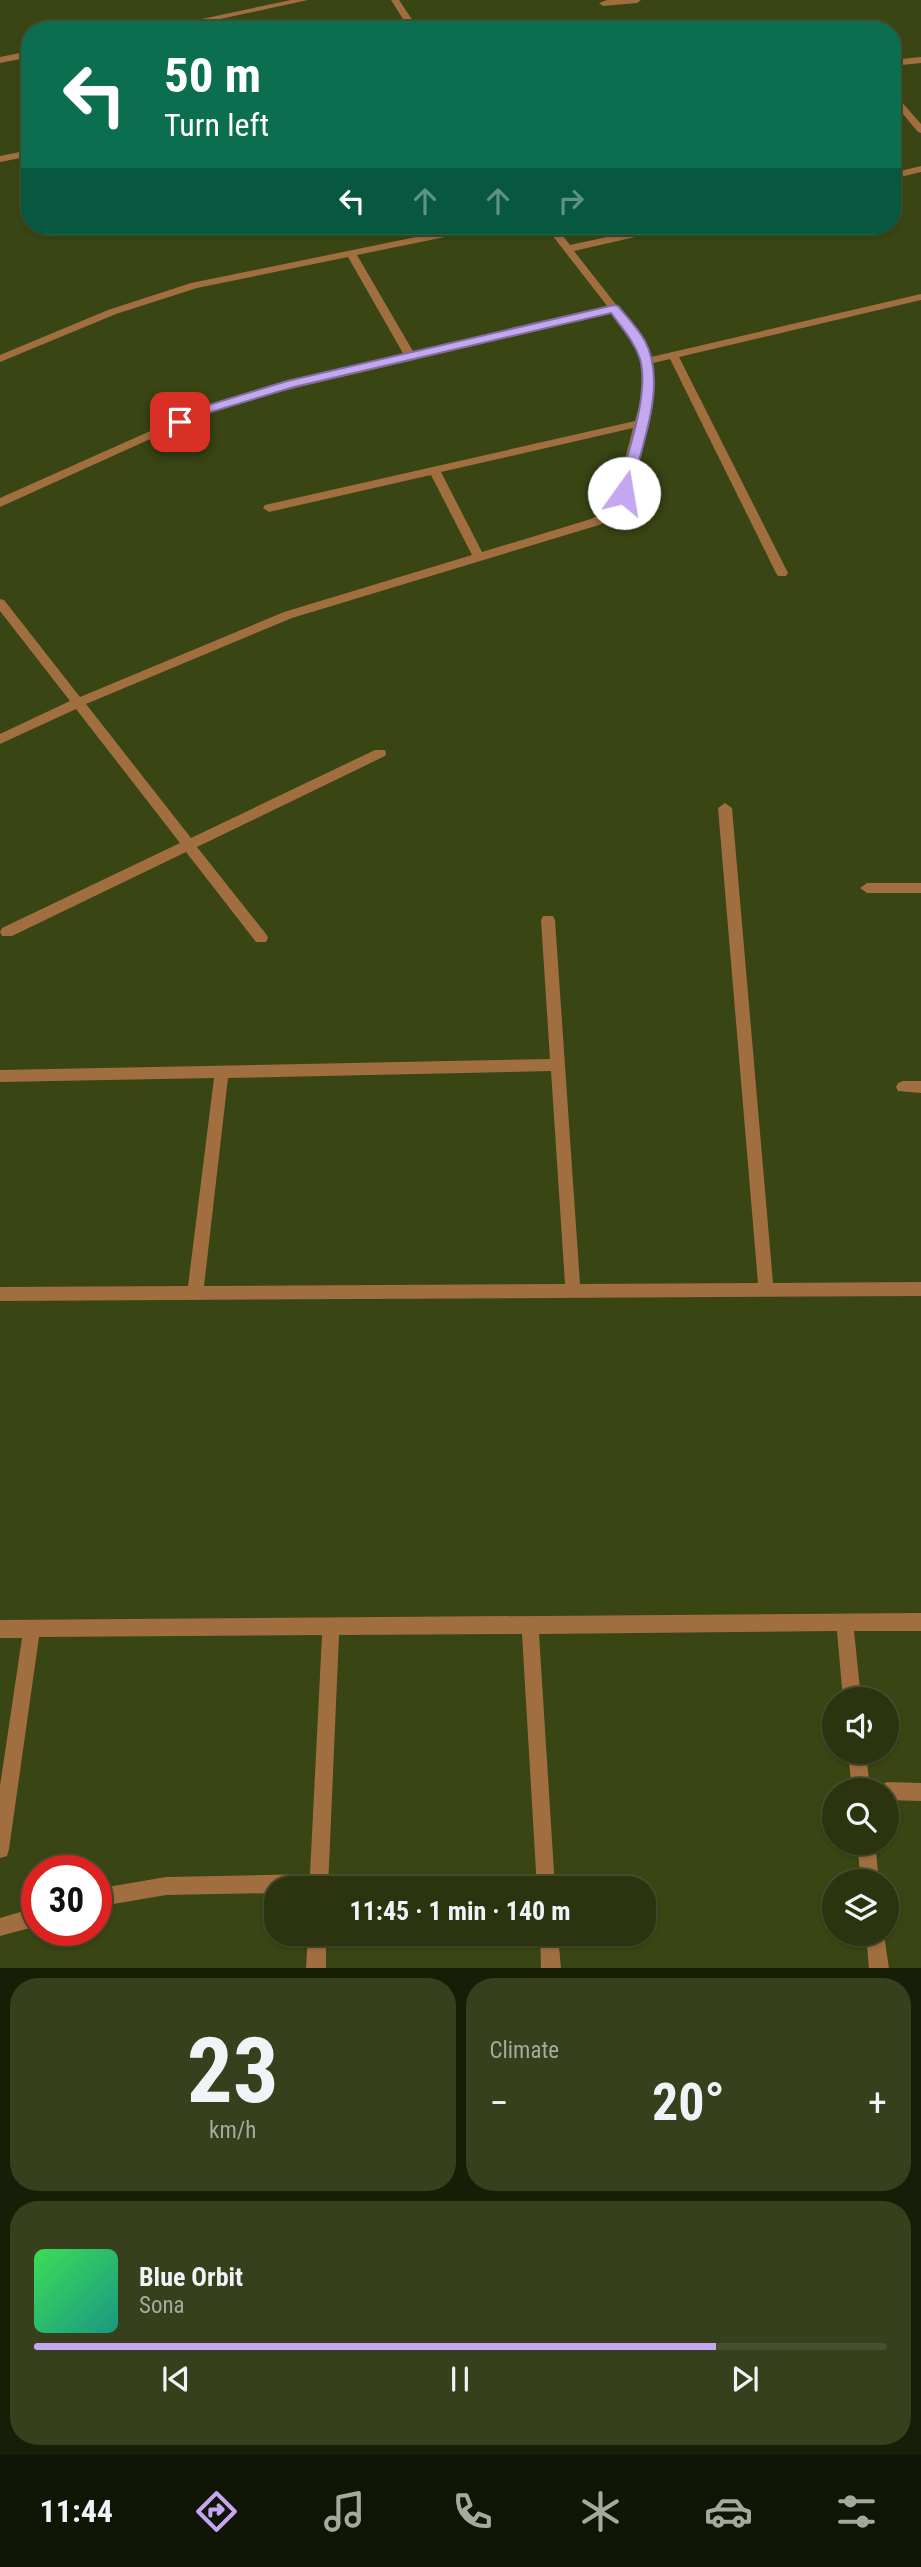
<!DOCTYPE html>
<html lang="en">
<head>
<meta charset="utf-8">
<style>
	body { margin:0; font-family:"Roboto Condensed",sans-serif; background:#373f1c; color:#f1f3f6; height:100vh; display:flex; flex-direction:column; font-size:26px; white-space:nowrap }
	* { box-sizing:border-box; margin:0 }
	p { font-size:23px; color:#a6aa9e }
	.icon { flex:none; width:38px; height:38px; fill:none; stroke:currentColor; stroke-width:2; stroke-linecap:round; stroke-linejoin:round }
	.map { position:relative; height:1968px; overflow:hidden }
	.panel { display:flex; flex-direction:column; gap:10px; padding:10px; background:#181d08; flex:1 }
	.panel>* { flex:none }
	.hud { position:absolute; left:21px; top:21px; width:880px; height:214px; border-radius:28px; box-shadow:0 2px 5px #0004,0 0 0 2px #474f2e; background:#0b6e4f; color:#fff; overflow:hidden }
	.tools { position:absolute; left:822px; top:1687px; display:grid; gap:14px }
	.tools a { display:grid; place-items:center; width:77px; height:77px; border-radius:50%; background:#2b340e; box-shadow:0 2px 5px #0004,0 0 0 2px #474f2e; font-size:35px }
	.speed { position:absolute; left:21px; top:1855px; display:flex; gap:14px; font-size:35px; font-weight:700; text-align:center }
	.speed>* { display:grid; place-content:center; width:91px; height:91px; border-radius:50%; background:#2b340e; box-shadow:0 2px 5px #0004,0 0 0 2px #474f2e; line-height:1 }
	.speed .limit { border:10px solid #d22; background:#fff; color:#111 }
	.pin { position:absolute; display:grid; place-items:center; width:60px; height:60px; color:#fff; margin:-30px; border-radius:14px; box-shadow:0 4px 10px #0006 }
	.me { position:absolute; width:77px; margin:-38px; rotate:13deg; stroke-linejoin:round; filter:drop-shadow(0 0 5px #0008) }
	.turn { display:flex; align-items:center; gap:24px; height:147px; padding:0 28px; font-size:32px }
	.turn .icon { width:91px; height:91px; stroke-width:2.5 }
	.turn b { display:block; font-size:49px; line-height:60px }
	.lanes { display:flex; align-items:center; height:66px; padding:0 28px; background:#0003; justify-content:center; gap:35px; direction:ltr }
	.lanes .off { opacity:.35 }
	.big { font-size:52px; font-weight:700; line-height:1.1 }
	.panel .card { flex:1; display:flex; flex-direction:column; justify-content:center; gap:10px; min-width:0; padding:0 24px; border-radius:28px; background:#373f1c }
	.panel .dial { align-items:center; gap:0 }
	.dial b { font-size:91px; line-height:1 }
	.song { display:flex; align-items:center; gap:21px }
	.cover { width:84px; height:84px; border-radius:10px; background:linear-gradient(135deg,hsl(130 70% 55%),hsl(170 70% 35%)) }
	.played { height:7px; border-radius:4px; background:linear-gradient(90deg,#c4a7f1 80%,#474f2e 80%) }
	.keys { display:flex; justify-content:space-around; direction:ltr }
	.heat { display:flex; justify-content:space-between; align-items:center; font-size:38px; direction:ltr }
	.panel .tiles { flex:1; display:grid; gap:10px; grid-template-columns:1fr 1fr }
	.card:last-child { grid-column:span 2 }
	.trip { position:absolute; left:264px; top:1876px; width:392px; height:70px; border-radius:28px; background:#2b340e; box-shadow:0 2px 5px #0004,0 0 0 2px #474f2e; font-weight:700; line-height:70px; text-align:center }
	.tabs { display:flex; height:112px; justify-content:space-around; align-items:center; background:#111506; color:#a6aa9e }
	.tabs .icon { width:49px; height:49px }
	.tabs .selected { color:#c4a7f1 }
	.tabs b { font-size:32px; color:#f1f3f6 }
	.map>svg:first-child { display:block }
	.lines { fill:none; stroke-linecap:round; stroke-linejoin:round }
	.street { fill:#a16e3f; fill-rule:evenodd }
	.route { fill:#c4a7f1; stroke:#7f6d9d; stroke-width:2 }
</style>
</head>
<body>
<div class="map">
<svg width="921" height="1969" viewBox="0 0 921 1969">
	<rect width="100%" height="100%" fill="#394513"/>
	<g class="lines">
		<path class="street" d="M291 0H308L169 30H150Z
			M391 0H399L419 30H410Z
			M607 0H641L637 3 603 6 599 3Z
			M30 51V57L0 63V57Z
			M921 57V63L892 66V60Z
			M892 91 921 124V133L918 132 892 101Z
			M30 150V156L0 162V156Z
			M921 166V172L892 179V173Z
			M470 226H489L484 229 357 255 414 353 608 307 545 226H555L570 245 658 226H675L670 229 574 251 643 339 651 357 921 294V300L679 357 788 573 786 576H778L776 573 670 359 653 363 655 384 621 514 599 525 292 618 86 704 191 838 375 750H385L386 753 385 756 197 847 266 934 268 938 266 942H256L186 852 12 936H2L0 932 2 928 180 843 76 709 0 744V734L70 701 0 611V599L4 600 80 697 284 612 472 555 431 475 269 512 263 508 265 505 635 421C638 409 644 395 644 383 645 354 628 334 612 313L245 400 210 412 0 507V498L202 408 238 395 404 355 348 257 197 288 116 314 0 362V355L108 310 191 283ZM633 428 612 509 591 519 482 552 441 472Z
			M725 803 732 808 773 1283 921 1282V1296L0 1301V1287L188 1286 214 1078 0 1082V1070L550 1059 541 920 543 916H553L555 920 580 1284 758 1283 718 808ZM551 1071 565 1284 204 1286 228 1078Z
			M867 883H921V893H867L860 888Z
			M903 1081H921V1093L898 1091 896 1087 898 1083Z
			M921 1613V1631H854L861 1699H843L837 1631 539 1634 555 1888H537L522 1634 339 1635 328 1888H276V1893L166 1895 96 1907V1889L166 1877 310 1874 322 1635 39 1637 9 1849 7 1856 0 1858V1786L22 1638H0V1620Z
			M848 1752H866L870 1790H852Z
			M887 1782 921 1783V1801L887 1800V1790H878L881 1785Z
			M857 1843H875L879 1881H861Z
			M37 1907V1926L0 1936V1918Z
			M308 1934H326V1969H306Z
			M540 1934H558L561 1969H541Z
			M866 1934H884L889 1969H869Z"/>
	</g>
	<path class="route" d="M614 305 618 306C627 317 638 328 645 341 668 384 641 448 630 493L624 498 617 493C626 457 650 395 640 359 634 341 622 328 611 313L294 387 211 412 180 426 174 422 202 407 287 381Z"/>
</svg>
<div class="tools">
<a><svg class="icon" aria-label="sound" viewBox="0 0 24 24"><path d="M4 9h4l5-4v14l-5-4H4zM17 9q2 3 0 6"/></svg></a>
<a><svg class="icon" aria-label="search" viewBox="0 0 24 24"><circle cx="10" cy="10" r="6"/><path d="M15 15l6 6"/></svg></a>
<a><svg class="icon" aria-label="layers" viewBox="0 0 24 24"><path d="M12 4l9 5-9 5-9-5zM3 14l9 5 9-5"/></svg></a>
</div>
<div class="speed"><div class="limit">30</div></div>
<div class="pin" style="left:180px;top:422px;background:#d93025"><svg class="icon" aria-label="arrive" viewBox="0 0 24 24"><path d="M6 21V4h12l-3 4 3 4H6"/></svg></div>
<svg class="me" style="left:624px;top:493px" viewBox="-20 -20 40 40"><circle r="19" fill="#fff"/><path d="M0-13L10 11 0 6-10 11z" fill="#c4a7f1"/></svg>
<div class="trip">11:45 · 1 min · 140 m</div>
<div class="hud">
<div class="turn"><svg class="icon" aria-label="left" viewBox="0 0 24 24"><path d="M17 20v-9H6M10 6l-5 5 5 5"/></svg><div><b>50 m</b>Turn left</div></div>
<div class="lanes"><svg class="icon" aria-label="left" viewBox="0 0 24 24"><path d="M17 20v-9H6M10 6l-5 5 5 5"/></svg><svg class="icon off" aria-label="ahead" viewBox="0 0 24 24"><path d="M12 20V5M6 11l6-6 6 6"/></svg><svg class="icon off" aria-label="ahead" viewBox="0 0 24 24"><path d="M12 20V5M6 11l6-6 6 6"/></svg><svg class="icon off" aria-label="right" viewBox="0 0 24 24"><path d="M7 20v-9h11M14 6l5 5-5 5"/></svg></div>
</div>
</div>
<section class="panel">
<div class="tiles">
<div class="card dial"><b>23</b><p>km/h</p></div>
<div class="card"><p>Climate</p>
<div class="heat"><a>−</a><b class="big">20°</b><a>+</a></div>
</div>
<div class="card">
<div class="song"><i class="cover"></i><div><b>Blue Orbit</b><p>Sona</p></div></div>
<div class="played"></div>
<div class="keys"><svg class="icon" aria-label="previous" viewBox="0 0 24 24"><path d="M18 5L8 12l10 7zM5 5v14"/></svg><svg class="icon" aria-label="pause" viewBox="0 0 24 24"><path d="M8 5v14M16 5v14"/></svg><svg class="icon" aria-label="next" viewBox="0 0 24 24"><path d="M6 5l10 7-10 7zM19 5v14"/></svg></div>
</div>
</div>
</section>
<nav class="tabs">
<b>11:44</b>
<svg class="icon selected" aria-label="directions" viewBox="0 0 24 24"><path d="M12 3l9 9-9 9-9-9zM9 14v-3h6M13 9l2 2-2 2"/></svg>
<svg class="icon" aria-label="music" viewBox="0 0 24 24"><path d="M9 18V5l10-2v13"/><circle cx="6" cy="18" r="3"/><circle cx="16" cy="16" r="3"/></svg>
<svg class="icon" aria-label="phone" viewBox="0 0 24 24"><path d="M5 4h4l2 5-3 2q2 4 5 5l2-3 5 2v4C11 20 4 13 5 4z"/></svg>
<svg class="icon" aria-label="climate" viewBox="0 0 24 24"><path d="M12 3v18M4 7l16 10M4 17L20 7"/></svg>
<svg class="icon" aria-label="car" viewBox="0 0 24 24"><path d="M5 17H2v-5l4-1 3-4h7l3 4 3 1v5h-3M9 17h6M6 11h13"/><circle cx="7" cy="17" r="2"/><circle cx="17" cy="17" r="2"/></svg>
<svg class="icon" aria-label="filters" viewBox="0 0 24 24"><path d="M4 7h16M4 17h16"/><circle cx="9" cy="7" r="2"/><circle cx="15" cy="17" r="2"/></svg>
</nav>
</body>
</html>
